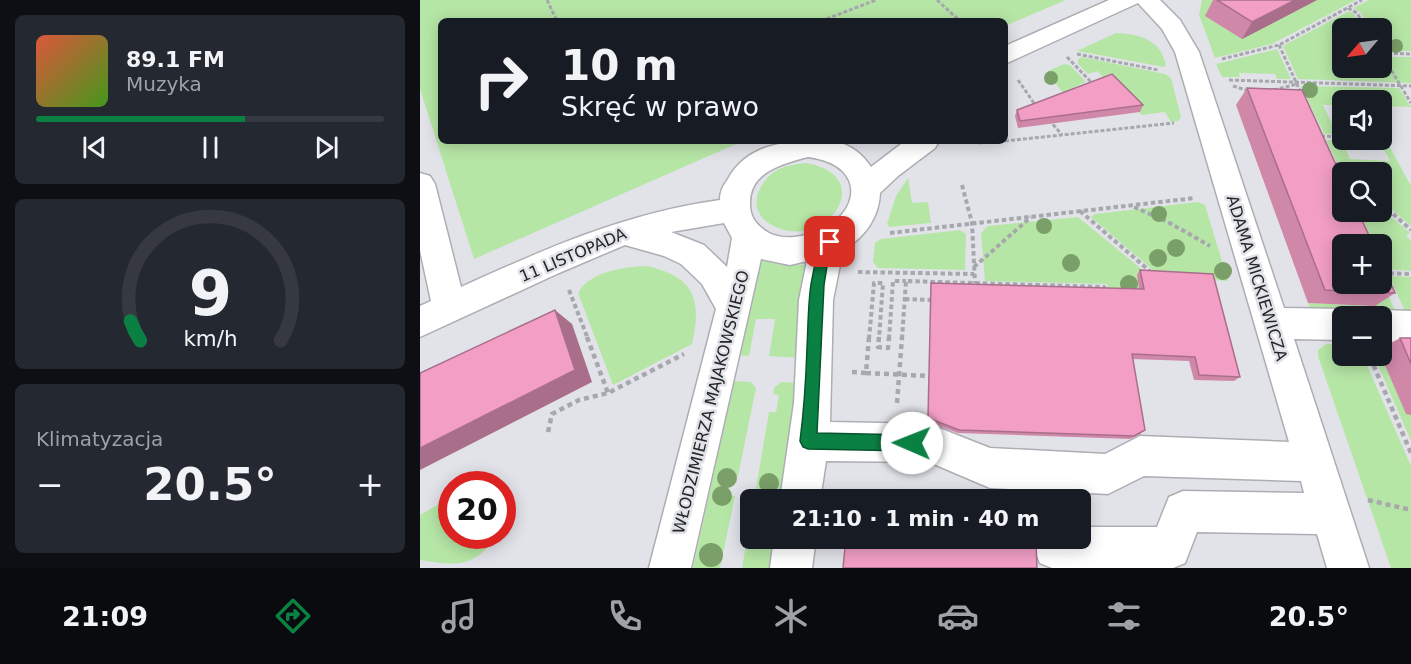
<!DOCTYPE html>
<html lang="pl">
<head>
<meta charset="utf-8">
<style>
	body { margin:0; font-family:"DejaVu Sans",sans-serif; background:#242831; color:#f1f3f6; height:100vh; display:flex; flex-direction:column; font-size:22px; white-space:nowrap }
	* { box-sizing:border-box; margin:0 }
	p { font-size:20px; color:#9ea1a6 }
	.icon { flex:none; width:33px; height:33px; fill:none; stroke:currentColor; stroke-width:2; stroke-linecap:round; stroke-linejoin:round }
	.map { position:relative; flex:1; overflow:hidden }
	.sheet { display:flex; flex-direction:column; gap:15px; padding:15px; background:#0d0f14; width:420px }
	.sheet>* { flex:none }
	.banner { position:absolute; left:18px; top:18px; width:570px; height:126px; border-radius:9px; box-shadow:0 3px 15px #0003; background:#171b24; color:#f1f3f6; overflow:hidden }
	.needle { width:39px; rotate:241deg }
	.controls { position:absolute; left:912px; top:18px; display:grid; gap:12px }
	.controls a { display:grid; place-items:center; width:60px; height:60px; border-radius:9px; background:#171b24; box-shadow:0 3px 15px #0003; font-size:30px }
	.speed { position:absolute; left:18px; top:471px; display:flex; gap:12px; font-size:30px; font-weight:700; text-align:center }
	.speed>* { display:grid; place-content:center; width:78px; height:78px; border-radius:50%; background:#171b24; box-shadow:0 3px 15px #0003; line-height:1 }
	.speed .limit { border:9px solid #d22; background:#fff; color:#111 }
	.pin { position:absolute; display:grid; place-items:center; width:51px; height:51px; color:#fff; margin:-26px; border-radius:12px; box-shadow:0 3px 9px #0006 }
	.me { position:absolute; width:66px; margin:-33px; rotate:271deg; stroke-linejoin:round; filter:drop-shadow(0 0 4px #0008) }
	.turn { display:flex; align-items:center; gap:21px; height:126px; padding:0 24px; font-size:27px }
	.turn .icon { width:78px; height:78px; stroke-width:2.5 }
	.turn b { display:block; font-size:42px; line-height:51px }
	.big { font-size:45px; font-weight:600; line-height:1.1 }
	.sheet .card { flex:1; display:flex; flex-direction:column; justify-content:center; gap:9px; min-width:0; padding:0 21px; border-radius:9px; background:#242831 }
	.sheet .dial { align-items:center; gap:0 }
	.dial svg { height:156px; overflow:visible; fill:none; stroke:#363941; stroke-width:7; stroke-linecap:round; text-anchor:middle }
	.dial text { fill:#f1f3f6; stroke:none }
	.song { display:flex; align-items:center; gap:18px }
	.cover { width:72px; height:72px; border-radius:9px; background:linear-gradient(135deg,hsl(10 70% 55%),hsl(100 70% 35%)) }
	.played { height:6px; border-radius:3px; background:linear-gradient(90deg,#0b8043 60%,#363941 60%) }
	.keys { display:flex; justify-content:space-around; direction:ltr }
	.heat { display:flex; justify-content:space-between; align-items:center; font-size:33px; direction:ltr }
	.trip { position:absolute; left:320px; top:489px; width:351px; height:60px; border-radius:9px; background:#171b24; box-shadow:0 3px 15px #0003; font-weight:600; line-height:60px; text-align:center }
	.menu { display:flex; height:96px; justify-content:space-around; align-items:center; background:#090b0e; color:#9ea1a6 }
	.menu .icon { width:42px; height:42px }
	.menu .on { color:#0b8043 }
	.menu b { font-size:27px; color:#f1f3f6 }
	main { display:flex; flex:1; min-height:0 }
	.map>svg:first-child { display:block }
	.green { fill:#b6e6a6 }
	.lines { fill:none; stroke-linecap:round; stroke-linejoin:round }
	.minor-casing { stroke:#adaeb4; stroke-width:3 }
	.path-far2 { stroke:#a7a8ad; stroke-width:3; stroke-dasharray:4 2; stroke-linecap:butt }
	.path-far1 { stroke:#a7a8ad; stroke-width:4; stroke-dasharray:4.5 3; stroke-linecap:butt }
	.path { stroke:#a7a8ad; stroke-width:4.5; stroke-dasharray:5 4; stroke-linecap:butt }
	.minor { fill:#fff; fill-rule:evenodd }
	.tree { fill:#7b9f69 }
	.wall { fill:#d088a9 }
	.shaded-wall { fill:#a96f8a }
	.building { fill:#f29ec5; stroke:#a96f8a; stroke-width:1.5 }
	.route { fill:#0b8043; stroke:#07532c; stroke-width:1.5 }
	.labels { text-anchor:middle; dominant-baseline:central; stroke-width:5; stroke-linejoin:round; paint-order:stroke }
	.street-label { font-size:16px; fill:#252628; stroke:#e2e3e9 }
</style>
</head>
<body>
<main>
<section class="sheet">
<div class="card">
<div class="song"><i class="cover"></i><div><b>89.1 FM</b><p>Muzyka</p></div></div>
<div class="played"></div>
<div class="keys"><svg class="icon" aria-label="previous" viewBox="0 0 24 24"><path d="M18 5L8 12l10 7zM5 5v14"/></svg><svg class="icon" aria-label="pause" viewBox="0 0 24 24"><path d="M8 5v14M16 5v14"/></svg><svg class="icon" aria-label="next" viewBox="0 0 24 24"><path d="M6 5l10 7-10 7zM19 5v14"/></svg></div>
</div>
<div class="card dial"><svg viewBox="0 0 100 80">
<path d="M14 69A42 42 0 1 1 86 69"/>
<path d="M14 69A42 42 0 0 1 9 59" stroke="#0b8043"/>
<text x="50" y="56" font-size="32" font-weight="700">9</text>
<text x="50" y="72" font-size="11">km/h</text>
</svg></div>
<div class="card"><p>Klimatyzacja</p>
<div class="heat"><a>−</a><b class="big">20.5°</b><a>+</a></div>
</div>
</section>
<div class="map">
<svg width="991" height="568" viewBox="0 0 991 568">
	<rect width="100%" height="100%" fill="#e2e3e9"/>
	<path class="green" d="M0 0H646L585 26V21H21V141H323L54 259 0 89Z
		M782 0H936L852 44 795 58 779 15Z
		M949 0H991V51H963L962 28H950L940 12 933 8Z
		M929 11 934 14 943 28H922V68H962V57H991V83L878 79 863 46Z
		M696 33C720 34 741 40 746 65L744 67 657 51Z
		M857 49 871 79H857L855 74 819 73 820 77H802L796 64Z
		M662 57 745 74 751 78 761 117 758 121 751 122 745 112 722 115 677 71 668 74 658 64V59Z
		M644 64 650 65 666 82 652 88 679 117 655 106 634 82 630 83 626 79 628 71Z
		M881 86 979 88 991 107 962 106V100H922V105H903L917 134H904Z
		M906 140H921L930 159 970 161 960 142H967L991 186V226L962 201V172H929L916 161Z
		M386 163C464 177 399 259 347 222 326 207 340 179 359 169 368 165 377 164 386 163Z
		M488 178 492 203 508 202 511 223 469 227 467 224 476 196Z
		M778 202 785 205 808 281 741 277 671 217 675 214Z
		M939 212H959L964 216 968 214 990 233 986 236 991 241V271L966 269 962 260V244H954Z
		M658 217 730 276 719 291 689 293 687 284 565 281 561 233 568 226Z
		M540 230 546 234 545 270 458 268 453 262 455 243 461 239Z
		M343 261 362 265H386L382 358 349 356 355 319H336L329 356 319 355 339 263Z
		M227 266C275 277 282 299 272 344L193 385 158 293C170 271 204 267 227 266Z
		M969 276 991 277V320H989Z
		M962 281 976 313 891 310 888 303 955 306Z
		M906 344 922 345V356H943L991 466V568H971L898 356V350Z
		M954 356H961L991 415V441Z
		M314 381 331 382 336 388 318 476H312L308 495 315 496 300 568H273Z
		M361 382 377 383 359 499 334 500 349 412H356L359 395 353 394 354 388Z
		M31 497 32 536H77L76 538C52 568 37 566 0 560V515Z
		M330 521V538L353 539 349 568H322Z"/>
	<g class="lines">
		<g class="minor-casing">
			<path id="minor" d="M689 0H740L760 20 779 52 864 308 922 309 934 314 935 316H922V340L874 339 949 568H907L897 534 777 532 765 563 753 568H632L620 563 614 548 618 538H660V527H737L749 497 763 491 884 493 881 481 724 476 688 494 570 488 509 462 406 461 400 500H360L374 403 379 300 387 261 370 265 341 259 271 568H229L296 309 282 284 261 264 244 256 205 245 139 273 0 337V306L11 301 0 250V173L10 176 15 184 41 287C127 248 206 213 300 200 300 191 303 186 308 179 326 146 361 141 396 141 403 141 411 140 418 142 432 146 443 155 451 167L485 141H519L515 148 478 176 460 193C459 218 444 238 423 250L413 300 410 422 509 424 570 448 685 454 720 436 869 442 755 52 742 29 718 3 585 64V46ZM388 157C453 165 440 225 381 236 371 238 359 238 349 233 337 226 330 218 330 204 329 172 362 164 388 157ZM304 223 312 238 307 267 284 245 251 232Z
				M962 310 991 311V343L962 341V316H949Z
				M354 538H396L392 568H350Z"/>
		</g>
		<path class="path-far2" d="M127 0 137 21
			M517 0 540 21
			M928 8 937 13 946 28
			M401 21 456 0
			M859 45 881 93
			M962 53 991 54
			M657 54 738 70
			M962 55 991 103
			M647 57 673 84
			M802 59 859 45 942 0
			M598 80 616 106
			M809 80 991 86
			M813 86 829 91
			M854 90 877 84
			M629 120 642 135
			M901 136 919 137 922 133
			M558 141 560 143 583 141
			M585 141 754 123"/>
		<path class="path-far1" d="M915 163 926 172
			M542 185 552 223 555 283
			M962 204 991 230
			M714 207 748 222 790 246
			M660 211 732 273
			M470 233 775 198
			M554 267 611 217
			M438 272 554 274
			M962 273 991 274
			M149 290 168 339
			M485 299 511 300
			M449 339 454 283H463L459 339
			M469 339 473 281H486
			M482 339 486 281 684 287V290"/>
		<path class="path" d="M167 337 188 393
			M459 337 458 347 468 348 469 337
			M950 357 991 453
			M432 372 446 373 449 337
			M446 373 509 376
			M477 403 482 337
			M128 432 132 414 159 400 188 393 264 354
			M948 500 991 510"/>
		<use href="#minor" class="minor"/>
	</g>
	<g class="tree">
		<circle cx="976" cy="46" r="7"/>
		<circle cx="631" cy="78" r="7"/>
		<circle cx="890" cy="90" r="8"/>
		<circle cx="739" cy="214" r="8"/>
		<circle cx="624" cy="226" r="8"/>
		<circle cx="756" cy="248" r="9"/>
		<circle cx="738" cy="258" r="9"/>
		<circle cx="651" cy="263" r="9"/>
		<circle cx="803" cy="271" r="9"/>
		<circle cx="709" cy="284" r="9"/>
		<circle cx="307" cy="478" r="10"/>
		<circle cx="349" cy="483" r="10"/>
		<circle cx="302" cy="496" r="10"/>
		<circle cx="291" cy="555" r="12"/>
	</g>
	<path class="wall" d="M793 0H897L822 39 785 16Z
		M827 88 975 293 955 306 888 303 816 105Z
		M723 105 720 112 598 128 595 116 597 110Z
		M720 270 820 377 814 381 774 380 769 361 712 359 721 434 710 439 538 433 508 422 511 283 719 289 717 275Z
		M980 338H991V415L986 414 961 356 962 348Z"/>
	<path class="shaded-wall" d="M875 0H897L822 39 832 22Z
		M135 310 152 324 172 382 0 470V448Z"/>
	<path class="building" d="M797 0H875L832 22Z
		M692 74 723 105 600 121 597 110Z
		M827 88 882 90 922 178V212H938L953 244H922V284H962V263L975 293 905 290Z
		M720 270 793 274 820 377 779 375 775 357 712 354 725 430 714 436 539 430 508 418 511 283 724 289Z
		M135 310 155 370 0 448V373Z
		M980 338H991V364Z
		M426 538H532L616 542 617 568H423Z"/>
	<path class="route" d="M410 237 416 242 408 260 404 285 397 433 492 435 498 437 500 443 498 448 492 451 388 449 383 447 380 441C384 410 386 379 387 348 389 309 387 274 405 239Z"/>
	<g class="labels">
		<g class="street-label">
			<text transform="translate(153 255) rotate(-23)">11 LISTOPADA</text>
			<text transform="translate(837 278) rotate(73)">ADAMA MICKIEWICZA</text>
			<text transform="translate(291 402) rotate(-76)">WŁODZIMIERZA MAJAKOWSKIEGO</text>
		</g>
	</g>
</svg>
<div class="controls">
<a><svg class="needle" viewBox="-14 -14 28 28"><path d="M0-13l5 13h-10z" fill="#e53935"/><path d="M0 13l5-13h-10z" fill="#9ea1a6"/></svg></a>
<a><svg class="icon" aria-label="sound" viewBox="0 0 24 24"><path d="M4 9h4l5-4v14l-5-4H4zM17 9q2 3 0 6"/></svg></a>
<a><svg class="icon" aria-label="search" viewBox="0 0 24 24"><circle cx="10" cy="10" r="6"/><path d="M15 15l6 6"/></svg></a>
<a>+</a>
<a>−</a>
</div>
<div class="speed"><div class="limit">20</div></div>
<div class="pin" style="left:410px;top:242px;background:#d93025"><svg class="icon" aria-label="arrive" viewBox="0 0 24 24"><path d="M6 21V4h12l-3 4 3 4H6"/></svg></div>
<svg class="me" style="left:492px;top:443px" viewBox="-20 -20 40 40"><circle r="19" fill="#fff"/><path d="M0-13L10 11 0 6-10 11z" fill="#0b8043"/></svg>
<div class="trip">21:10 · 1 min · 40 m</div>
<div class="banner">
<div class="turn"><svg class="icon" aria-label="right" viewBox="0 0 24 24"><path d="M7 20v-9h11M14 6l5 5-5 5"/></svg><div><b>10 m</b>Skręć w prawo</div></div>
</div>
</div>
</main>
<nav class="menu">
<b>21:09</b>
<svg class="icon on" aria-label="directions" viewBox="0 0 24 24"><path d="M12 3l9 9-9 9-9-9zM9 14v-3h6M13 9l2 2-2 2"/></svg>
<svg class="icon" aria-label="music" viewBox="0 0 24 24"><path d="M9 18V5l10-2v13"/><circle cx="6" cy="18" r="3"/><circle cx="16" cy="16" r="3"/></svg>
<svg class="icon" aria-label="phone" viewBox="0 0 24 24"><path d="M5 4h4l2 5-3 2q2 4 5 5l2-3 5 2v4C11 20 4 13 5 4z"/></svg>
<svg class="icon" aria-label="climate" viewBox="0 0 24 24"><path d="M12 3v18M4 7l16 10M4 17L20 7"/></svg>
<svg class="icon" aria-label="car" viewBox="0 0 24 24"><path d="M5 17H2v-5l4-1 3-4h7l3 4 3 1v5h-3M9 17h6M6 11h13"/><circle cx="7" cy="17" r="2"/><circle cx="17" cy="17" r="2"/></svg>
<svg class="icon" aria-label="filters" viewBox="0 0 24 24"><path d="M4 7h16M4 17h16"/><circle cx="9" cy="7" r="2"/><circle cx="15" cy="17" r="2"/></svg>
<b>20.5°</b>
</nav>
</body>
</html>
